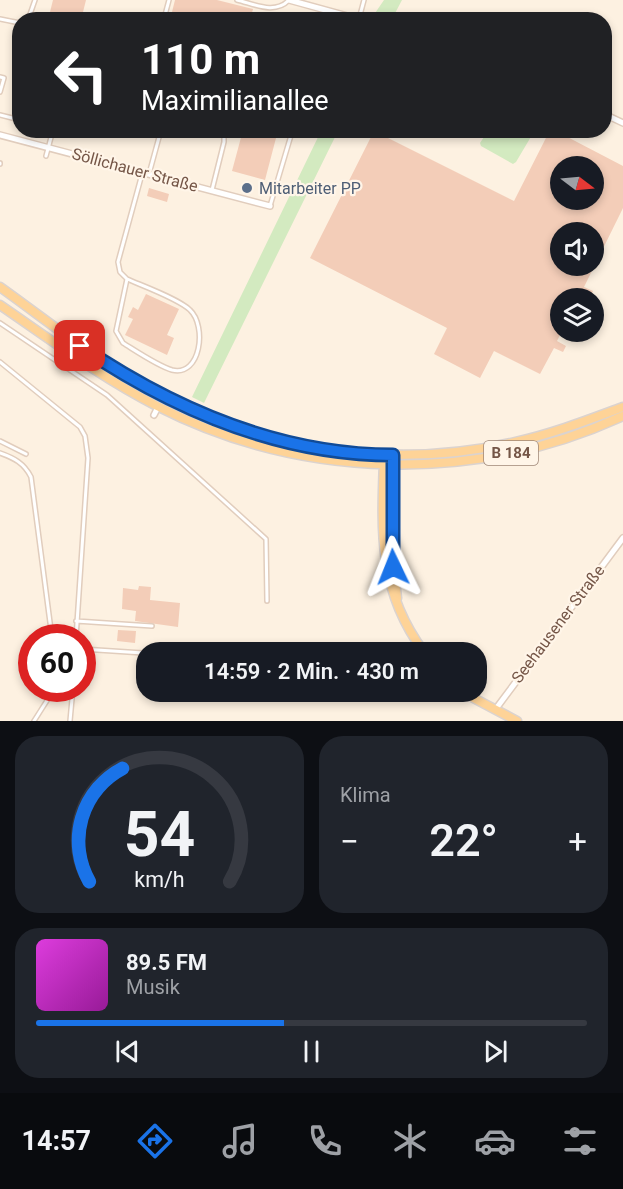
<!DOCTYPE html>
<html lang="de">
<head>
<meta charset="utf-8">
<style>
	body { margin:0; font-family:Roboto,sans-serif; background:#20242c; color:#f1f3f6; height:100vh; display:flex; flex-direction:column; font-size:22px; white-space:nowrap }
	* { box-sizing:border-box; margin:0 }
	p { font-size:20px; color:#9ea1a6 }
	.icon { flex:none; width:33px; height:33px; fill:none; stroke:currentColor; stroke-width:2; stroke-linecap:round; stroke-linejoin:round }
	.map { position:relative; height:721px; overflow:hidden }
	.sheet { display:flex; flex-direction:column; gap:15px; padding:15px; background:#0d0f14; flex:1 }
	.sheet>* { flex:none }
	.hud { position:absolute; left:12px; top:12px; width:600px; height:126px; border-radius:24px; box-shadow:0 3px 9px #0003; background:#202124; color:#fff; overflow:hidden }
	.needle { width:39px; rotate:106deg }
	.fabs { position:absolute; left:550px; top:156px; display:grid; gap:12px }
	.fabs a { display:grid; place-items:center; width:54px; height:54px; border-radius:50%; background:#171b24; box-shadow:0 3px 9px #0003; font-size:30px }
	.speed { position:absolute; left:18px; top:624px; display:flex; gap:12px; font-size:30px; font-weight:700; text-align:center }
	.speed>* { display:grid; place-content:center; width:78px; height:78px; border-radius:50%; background:#171b24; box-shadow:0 3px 9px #0003; line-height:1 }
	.speed .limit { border:9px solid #d22; background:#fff; color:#111 }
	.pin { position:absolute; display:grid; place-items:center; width:51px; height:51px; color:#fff; margin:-26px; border-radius:12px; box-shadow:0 3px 9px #0006 }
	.me { position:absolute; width:66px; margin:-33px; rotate:358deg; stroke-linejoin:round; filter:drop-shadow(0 0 4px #0008) }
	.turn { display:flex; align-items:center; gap:21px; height:126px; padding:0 30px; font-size:27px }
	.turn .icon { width:78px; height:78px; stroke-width:2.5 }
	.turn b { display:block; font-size:42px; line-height:51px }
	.big { font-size:45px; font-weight:600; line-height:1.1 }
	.sheet .tile { flex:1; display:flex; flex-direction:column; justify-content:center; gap:9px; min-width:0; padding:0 21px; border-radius:24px; background:#20242c }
	.sheet .dial { align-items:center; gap:0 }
	.dial svg { height:156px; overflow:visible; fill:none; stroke:#363941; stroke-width:7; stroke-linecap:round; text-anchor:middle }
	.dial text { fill:#f1f3f6; stroke:none }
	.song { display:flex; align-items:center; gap:18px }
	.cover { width:72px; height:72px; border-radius:9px; background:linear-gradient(135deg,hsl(300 70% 55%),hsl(300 70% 35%)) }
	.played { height:6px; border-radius:3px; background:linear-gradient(90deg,#1a73e8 45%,#363941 45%) }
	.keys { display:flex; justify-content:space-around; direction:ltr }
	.heat { display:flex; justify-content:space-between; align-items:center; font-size:33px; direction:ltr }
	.sheet .tiles { flex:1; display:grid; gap:15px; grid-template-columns:1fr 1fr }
	.tile:last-child { grid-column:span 2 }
	.trip { position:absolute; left:136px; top:642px; width:351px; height:60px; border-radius:24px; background:#171b24; box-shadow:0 3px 9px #0003; font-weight:600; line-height:60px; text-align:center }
	.tabs { display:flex; height:96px; justify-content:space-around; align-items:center; background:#090b0e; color:#9ea1a6 }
	.tabs .icon { width:42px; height:42px }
	.tabs .active { color:#1a73e8 }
	.tabs b { font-size:27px; color:#f1f3f6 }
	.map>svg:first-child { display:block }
	.green { fill:#d3eac0 }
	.building { fill:#f3cdb8; fill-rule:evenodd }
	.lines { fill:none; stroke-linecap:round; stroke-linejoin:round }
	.lane-casing { stroke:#e1cdbd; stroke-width:6 }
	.street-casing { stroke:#e1cdbd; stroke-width:8 }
	.primary-casing { stroke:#dbd3cf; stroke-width:11 }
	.lane { stroke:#fff; stroke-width:3 }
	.street { stroke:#fff; stroke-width:5 }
	.primary { stroke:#fed397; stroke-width:8 }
	.route-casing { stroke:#114b97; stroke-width:15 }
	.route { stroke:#1a73e8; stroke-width:10 }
	.service-dot { fill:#5c6f8a; stroke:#fff5e8; stroke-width:2 }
	.labels { text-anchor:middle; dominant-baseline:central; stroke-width:4.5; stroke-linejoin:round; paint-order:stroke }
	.shield { fill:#fff5e8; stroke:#9e8677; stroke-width:1.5 }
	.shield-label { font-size:15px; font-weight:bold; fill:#755647 }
	.street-label { font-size:16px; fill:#755647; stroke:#fff5e8 }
	.service-label { font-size:16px; fill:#4e5e75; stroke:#fff5e8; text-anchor:start }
</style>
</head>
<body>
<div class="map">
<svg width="623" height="721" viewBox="0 0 623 721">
	<rect width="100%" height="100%" fill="#fdf1e1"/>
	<path class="green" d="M384 0H402L392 19H371Z
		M321 131H338L204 403 192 397Z
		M488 131H527L532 135 516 162 513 164 481 146 480 143Z"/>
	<path class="building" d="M53 0H86L81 20H48Z
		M175 0H217L253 9 250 20H170Z
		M243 130 276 138 265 180 232 171Z
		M550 130H554L623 166V208L584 287 593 291 590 298 581 294 579 298H561V333L557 341 566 346 563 352 554 348 540 374 494 351 480 378 434 354 447 328 310 258 374 131 514 201ZM561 166H594V200H561ZM561 232H594V266H561Z
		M149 188 169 194 167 202 147 196Z
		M146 294 179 309 167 335 174 338 167 355 125 335 133 319 128 317 133 307 138 310Z
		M139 586 151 587 150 600 180 603 178 627 135 621 136 611 122 609 123 588 138 590Z
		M118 630 136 631 135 643 117 641Z"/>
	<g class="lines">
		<g class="lane-casing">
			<path id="lane" d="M237 0C254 4 275 15 289 0
				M0 19 20 23
				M359 19 364 0
				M28 20 35 0
				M154 20 165 15 169 0
				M0 77 4 78 0 92
				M0 115 20 120
				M46 156 53 130
				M0 163V164
				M149 174 161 130
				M212 190 224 142V134L221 130
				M270 206 292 132 288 130
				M127 279 116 331 123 343C136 351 158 366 172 370 201 377 207 326 190 310 179 299 143 286 127 279L120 272 118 262 142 174
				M0 323 107 395 266 539 267 601
				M0 362 80 427 85 436 88 458 76 638
				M0 441 26 454
				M0 453C14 458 24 463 31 477L51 630 55 638
				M76 621 152 626
				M82 649 143 653
				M34 721 55 688
				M70 721 73 688"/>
		</g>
		<g class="street-casing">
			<path id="street" d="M289 0 362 20
				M604 114 623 123
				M0 135 270 206
				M154 415 158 407
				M495 710 623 538"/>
		</g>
		<g class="primary-casing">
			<path id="primary" d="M0 287C42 317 82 349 126 376 243 446 382 473 515 442 552 434 588 420 623 407
				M0 305C51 340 102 378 157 406 302 480 475 484 623 416
				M384 461C381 534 379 592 424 652
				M393 461 392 553 397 598
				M462 692 517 721"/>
		</g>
		<use href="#lane" class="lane"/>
		<use href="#street" class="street"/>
		<use href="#primary" class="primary"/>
	</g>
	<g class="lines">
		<g class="route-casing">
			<path id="route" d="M80 346C173 409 278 455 393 455V567"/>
		</g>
		<use href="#route" class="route"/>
	</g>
	<circle class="service-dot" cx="247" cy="188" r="6"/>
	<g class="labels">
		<rect class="shield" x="484" y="441" width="54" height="24" rx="4.5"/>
		<g class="shield-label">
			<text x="511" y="453">B 184</text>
		</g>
		<g class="street-label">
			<text transform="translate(135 170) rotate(15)">Söllichauer Straße</text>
			<text transform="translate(558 624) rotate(-53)">Seehausener Straße</text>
		</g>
		<g class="service-label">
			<text x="259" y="188">Mitarbeiter PP</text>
		</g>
	</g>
</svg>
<div class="fabs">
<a><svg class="needle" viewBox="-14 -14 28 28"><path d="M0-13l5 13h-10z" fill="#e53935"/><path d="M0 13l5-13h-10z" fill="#9ea1a6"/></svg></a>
<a><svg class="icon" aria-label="sound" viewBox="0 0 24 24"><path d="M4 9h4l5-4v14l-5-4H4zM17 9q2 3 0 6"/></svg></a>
<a><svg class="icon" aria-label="layers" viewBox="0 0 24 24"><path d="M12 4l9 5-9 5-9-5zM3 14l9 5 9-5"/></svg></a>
</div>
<div class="speed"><div class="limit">60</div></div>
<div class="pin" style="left:80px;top:346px;background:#d93025"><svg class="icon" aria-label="arrive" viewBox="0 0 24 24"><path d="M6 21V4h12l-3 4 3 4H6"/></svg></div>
<svg class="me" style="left:393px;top:567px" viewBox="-20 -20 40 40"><path d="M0-17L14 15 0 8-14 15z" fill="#1a73e8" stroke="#fff" stroke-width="4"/></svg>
<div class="trip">14:59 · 2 Min. · 430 m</div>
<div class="hud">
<div class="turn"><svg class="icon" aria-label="left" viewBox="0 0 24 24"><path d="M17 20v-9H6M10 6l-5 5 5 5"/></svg><div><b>110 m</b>Maximilianallee</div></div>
</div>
</div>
<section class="sheet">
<div class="tiles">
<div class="tile dial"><svg viewBox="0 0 100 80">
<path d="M14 69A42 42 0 1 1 86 69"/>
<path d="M14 69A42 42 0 0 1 31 11" stroke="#1a73e8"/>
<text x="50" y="56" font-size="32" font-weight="700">54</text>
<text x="50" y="72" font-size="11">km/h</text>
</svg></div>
<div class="tile"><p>Klima</p>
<div class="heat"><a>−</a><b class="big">22°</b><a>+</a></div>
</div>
<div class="tile">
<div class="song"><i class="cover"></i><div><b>89.5 FM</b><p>Musik</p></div></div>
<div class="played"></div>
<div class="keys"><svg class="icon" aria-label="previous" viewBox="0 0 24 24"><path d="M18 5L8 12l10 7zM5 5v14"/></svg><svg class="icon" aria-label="pause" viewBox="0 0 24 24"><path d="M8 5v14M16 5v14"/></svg><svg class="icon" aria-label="next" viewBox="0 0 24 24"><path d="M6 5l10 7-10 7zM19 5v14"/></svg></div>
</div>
</div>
</section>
<nav class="tabs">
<b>14:57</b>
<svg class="icon active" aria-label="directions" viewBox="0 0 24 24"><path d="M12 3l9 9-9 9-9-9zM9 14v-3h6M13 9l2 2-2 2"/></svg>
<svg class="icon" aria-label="music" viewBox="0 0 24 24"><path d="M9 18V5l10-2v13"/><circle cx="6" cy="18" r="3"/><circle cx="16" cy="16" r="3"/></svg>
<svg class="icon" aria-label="phone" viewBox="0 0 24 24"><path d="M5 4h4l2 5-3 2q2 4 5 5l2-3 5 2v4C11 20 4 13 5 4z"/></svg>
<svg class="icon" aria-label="climate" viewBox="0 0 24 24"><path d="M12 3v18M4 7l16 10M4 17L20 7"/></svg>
<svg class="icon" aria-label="car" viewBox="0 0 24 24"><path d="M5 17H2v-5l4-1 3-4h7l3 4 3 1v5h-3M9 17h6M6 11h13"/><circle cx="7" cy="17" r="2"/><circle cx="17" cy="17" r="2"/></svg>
<svg class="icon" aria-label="filters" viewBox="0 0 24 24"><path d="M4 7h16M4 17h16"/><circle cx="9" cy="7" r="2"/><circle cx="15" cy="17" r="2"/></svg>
</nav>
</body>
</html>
